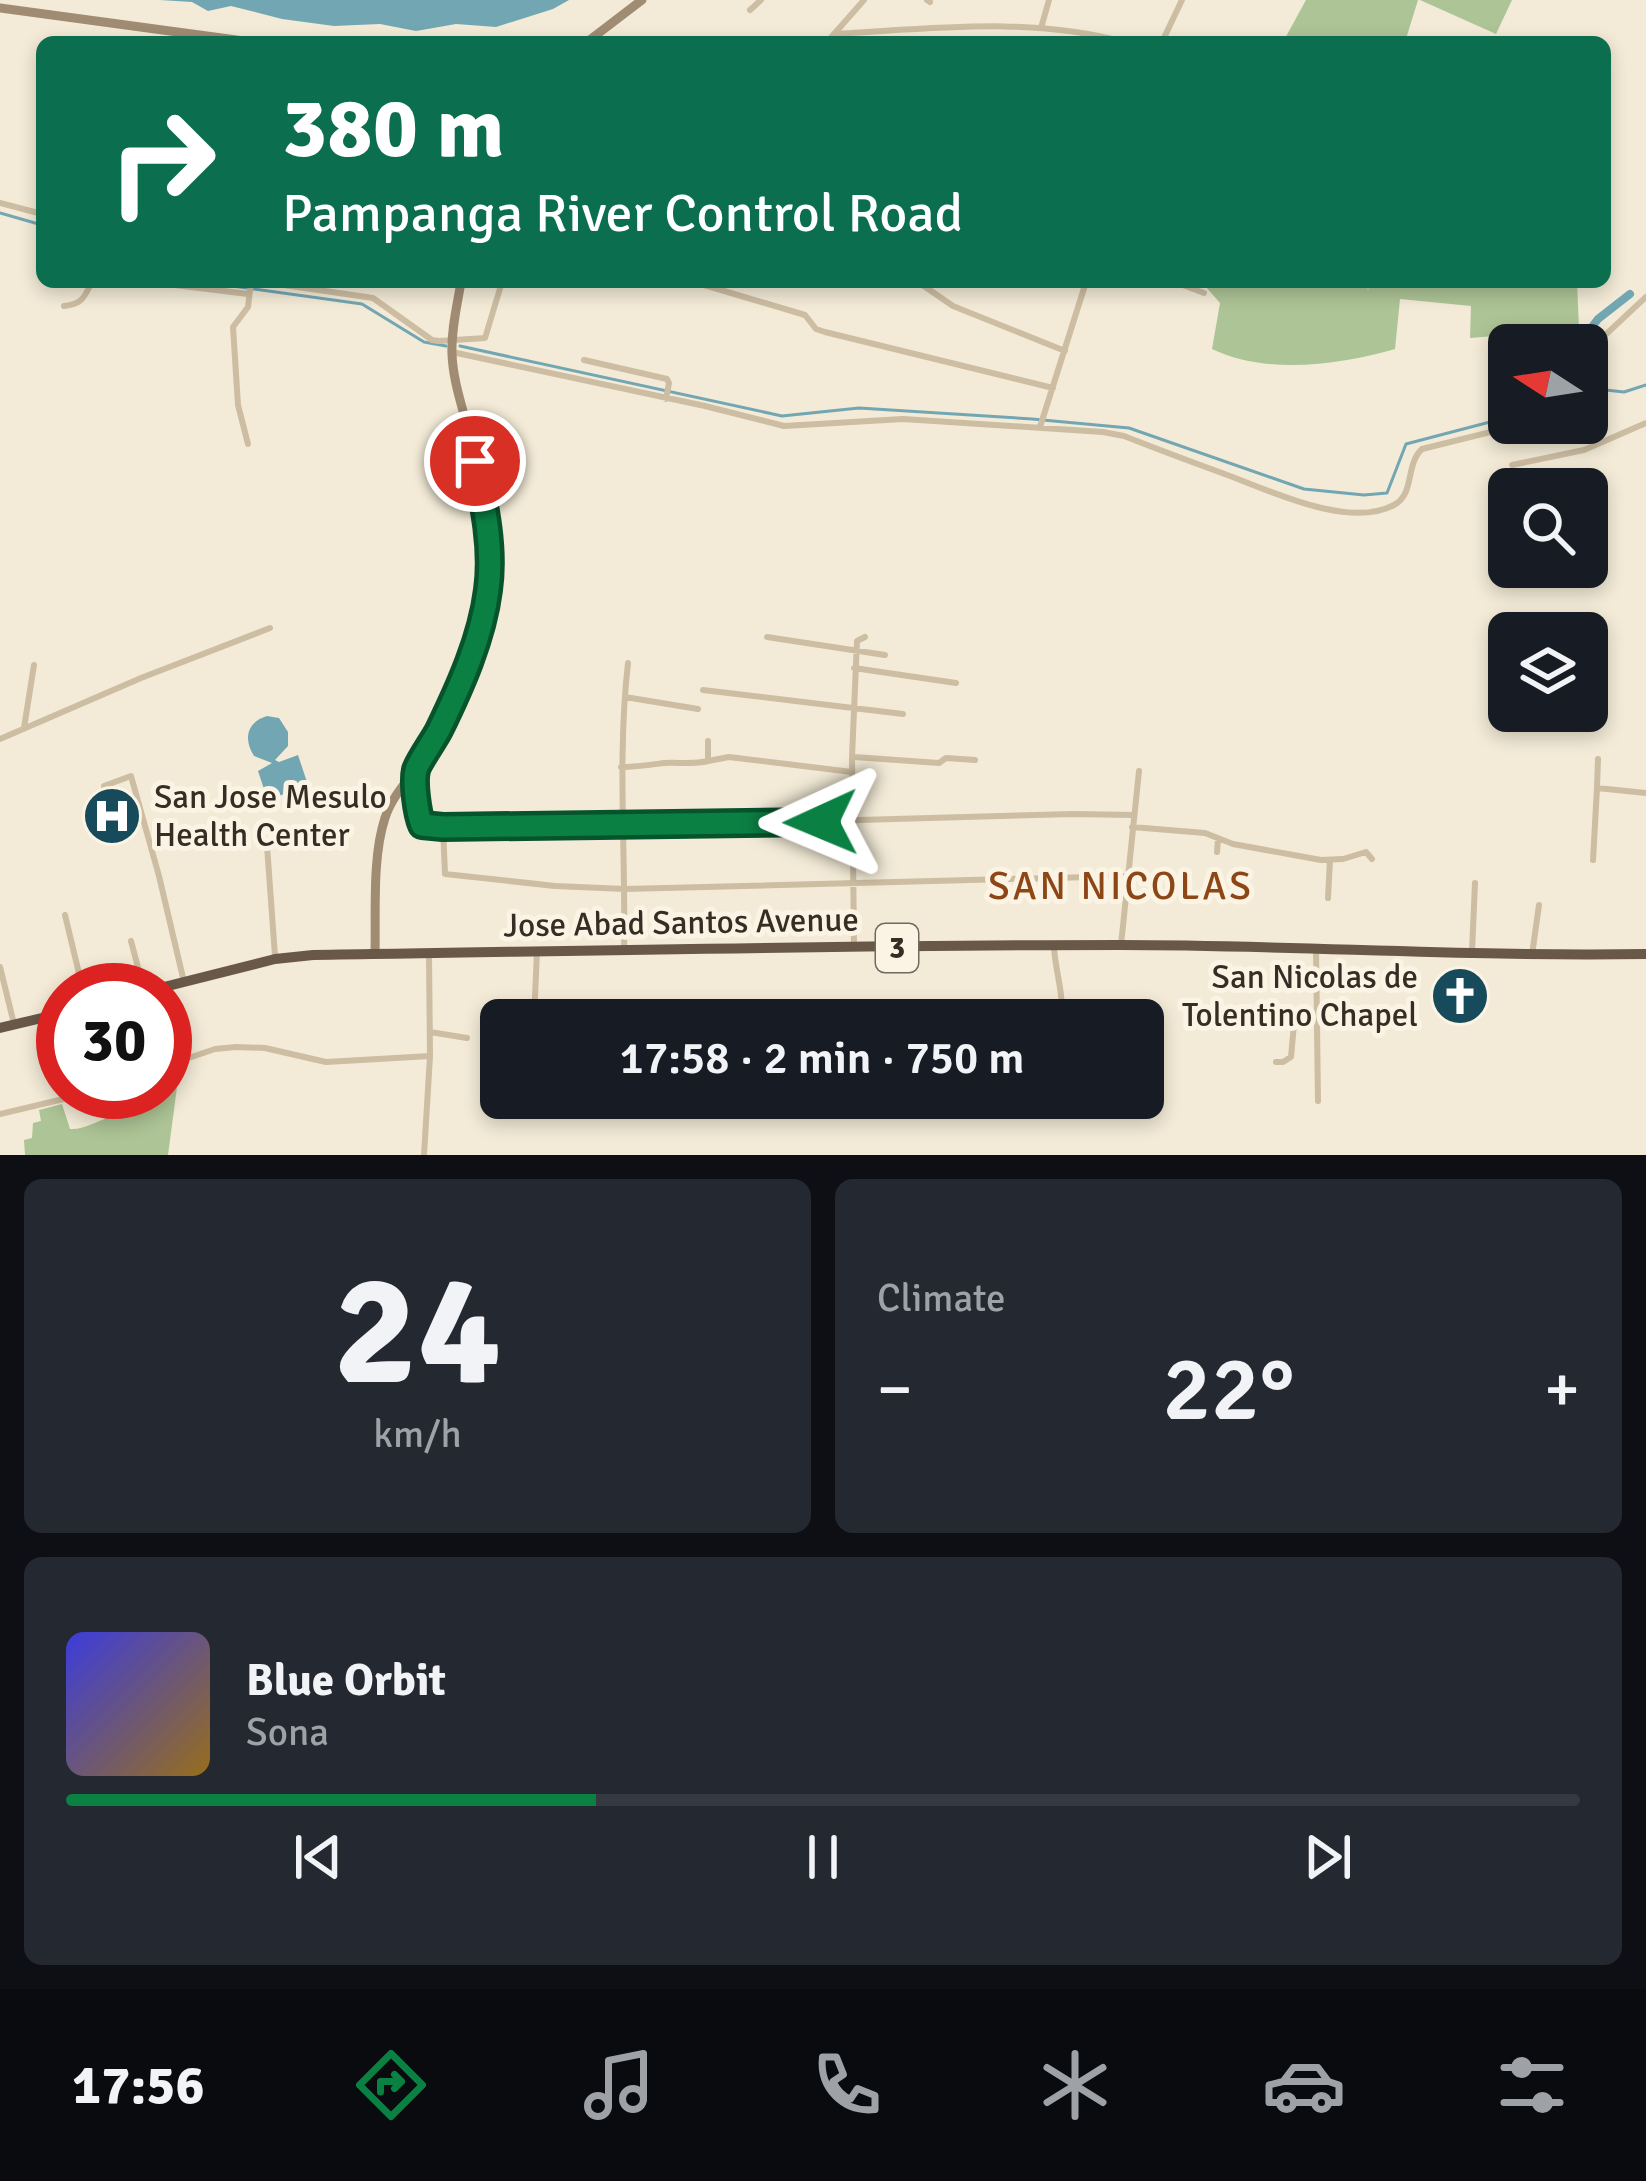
<!DOCTYPE html>
<html lang="en">
<head>
<meta charset="utf-8">
<style>
	body { margin:0; font-family:Signika,sans-serif; background:#242831; color:#f1f3f6; height:100vh; display:flex; flex-direction:column; font-size:45px; white-space:nowrap }
	* { box-sizing:border-box; margin:0 }
	p { font-size:39px; color:#9ea1a6 }
	.icon { flex:none; width:66px; height:66px; fill:none; stroke:currentColor; stroke-width:2; stroke-linecap:round; stroke-linejoin:round }
	.map { position:relative; height:1155px; overflow:hidden }
	.drawer { display:flex; flex-direction:column; gap:24px; padding:24px; background:#0d0f14; flex:1 }
	.drawer>* { flex:none }
	.banner { position:absolute; left:36px; top:36px; width:1575px; height:252px; border-radius:18px; box-shadow:0 6px 18px #0003; background:#0b6e4f; color:#fff; overflow:hidden }
	.needle { width:78px; rotate:282deg }
	.controls { position:absolute; left:1488px; top:324px; display:grid; gap:24px }
	.controls a { display:grid; place-items:center; width:120px; height:120px; border-radius:18px; background:#171b24; box-shadow:0 6px 18px #0003; font-size:60px }
	.speed { position:absolute; left:36px; top:963px; display:flex; gap:24px; font-size:60px; font-weight:700; text-align:center }
	.speed>* { display:grid; place-content:center; width:156px; height:156px; border-radius:50%; background:#171b24; box-shadow:0 6px 18px #0003; line-height:1 }
	.speed .limit { border:18px solid #d22; background:#fff; color:#111 }
	.pin { position:absolute; display:grid; place-items:center; width:102px; height:102px; color:#fff; margin:-51px; border:6px solid #fff; border-radius:50%; box-shadow:0 3px 12px #0007 }
	.me { position:absolute; width:132px; margin:-66px; rotate:269deg; stroke-linejoin:round; filter:drop-shadow(0 0 9px #0008) }
	.turn { display:flex; align-items:center; gap:42px; height:252px; padding:0 48px; font-size:54px }
	.turn .icon { width:156px; height:156px; stroke-width:2.5 }
	.turn b { display:block; font-size:84px; line-height:102px }
	.big { font-size:90px; font-weight:600; line-height:1.1 }
	.drawer .widget { flex:1; display:flex; flex-direction:column; justify-content:center; gap:18px; min-width:0; padding:0 42px; border-radius:18px; background:#242831 }
	.drawer .dial { align-items:center; gap:0 }
	.dial b { font-size:156px; line-height:1 }
	.song { display:flex; align-items:center; gap:36px }
	.cover { width:144px; height:144px; border-radius:18px; background:linear-gradient(135deg,hsl(240 70% 55%),hsl(40 70% 35%)) }
	.played { height:12px; border-radius:6px; background:linear-gradient(90deg,#0b8043 35%,#363941 35%) }
	.keys { display:flex; justify-content:space-around; direction:ltr }
	.heat { display:flex; justify-content:space-between; align-items:center; font-size:66px; direction:ltr }
	.drawer .tiles { flex:1; display:grid; gap:24px; grid-template-columns:1fr 1fr }
	.widget:last-child { grid-column:span 2 }
	.trip { position:absolute; left:480px; top:999px; width:684px; height:120px; border-radius:18px; background:#171b24; box-shadow:0 6px 18px #0003; font-weight:600; line-height:120px; text-align:center }
	.menu { display:flex; height:192px; justify-content:space-around; align-items:center; background:#090b0e; color:#9ea1a6 }
	.menu .icon { width:84px; height:84px }
	.menu .current { color:#0b8043 }
	.menu b { font-size:54px; color:#f1f3f6 }
	.map>svg:first-child { display:block }
	.green { fill:#adc496 }
	.water { fill:#73a6b3 }
	.lines { fill:none; stroke-linecap:round; stroke-linejoin:round }
	.stream { stroke:#73a6b3; stroke-width:3 }
	.canal { stroke:#73a6b3; stroke-width:8 }
	.minor { stroke:#cdbda2; stroke-width:6 }
	.secondary { stroke:#a08b73; stroke-width:9 }
	.trunk { stroke:#695848; stroke-width:10 }
	.route-casing { stroke:#07532c; stroke-width:30 }
	.route { stroke:#0b8043; stroke-width:21 }
	.labels { text-anchor:middle; dominant-baseline:central; stroke-width:10; stroke-linejoin:round; paint-order:stroke }
	.shield { fill:#fbf4e4; stroke:#71695e; stroke-width:3 }
	.shield-label { font-size:30px; font-weight:bold; fill:#362e25 }
	.poi-label { font-size:33px; fill:#362e25; stroke:#fbf4e4; text-anchor:start }
	.street-label { font-size:33px; fill:#362e25; stroke:#fbf4e4 }
	.quarter-label { font-size:39px; letter-spacing:3px; fill:#8d4717; stroke:#fbf4e4 }
</style>
</head>
<body>
<div class="map">
<svg width="1646" height="1155" viewBox="0 0 1646 1155">
	<rect width="100%" height="100%" fill="#f3ebd7"/>
	<path class="green" d="M1306 0H1418L1405 42H1283Z
		M1420 0H1512L1496 34Z
		M1208 282H1367L1368 291 1369 282H1577L1579 329 1470 338 1471 306 1400 299 1395 349C1340 365 1265 375 1212 349L1220 303 1206 287Z
		M179 1072 168 1155H25L24 1140 32 1138 33 1123 41 1121 39 1110 62 1104 70 1129C84 1130 100 1120 114 1115L112 1094 165 1092V1076Z"/>
	<path class="water" d="M160 0H569L553 9 496 27 456 24 416 31 380 24 334 26 282 19 231 6 208 11 192 2Z
		M267 716 279 718 288 732V746L275 760 279 762 298 755 307 782 305 787 270 799 267 798 258 771 272 763 254 756C243 739 247 722 267 716Z"/>
	<g class="lines">
		<path class="stream" d="M0 213 42 225
			M203 282 362 304 424 342 446 346
			M1578 345 1582 340
			M460 346 782 416 859 408 1032 419 1129 428 1304 489 1364 495 1387 493 1406 444 1509 417
			M1587 388 1624 392 1646 385"/>
		<path class="canal" d="M1582 340 1598 319 1630 294"/>
		<path class="minor" d="M927 0 930 2
			M750 10 761 0
			M1041 28 1049 0
			M834 34C930 29 1030 16 1124 42
			M827 42 864 0
			M1162 42 1182 0
			M0 203 42 214
			M150 282 248 294
			M263 282 373 298 432 340 439 341 485 338 502 282
			M694 282 805 315 816 329 825 332 1053 388
			M918 282 953 306 1065 351
			M1175 282 1204 293
			M64 306C83 304 84 297 92 282
			M452 352 705 406 784 426 903 419 1103 432 1124 436C1157 449 1189 461 1222 473 1267 489 1348 530 1394 505 1415 494 1405 465 1422 449L1527 423
			M1587 352 1646 297
			M584 360 667 379 669 383 666 399
			M1040 427 1086 282
			M248 444 238 405 233 327 248 307 251 282
			M1512 465 1584 450 1646 423
			M767 637 885 655
			M854 668 956 683
			M703 690 903 714
			M625 697 698 709
			M24 728 34 665
			M0 739 141 678 270 628
			M854 757 939 763 946 758 975 760
			M708 761 729 757 852 772
			M621 767C636 767 649 765 664 763 680 762 692 765 708 761V741
			M416 769 418 814 421 825 427 826 756 823 1073 814 1133 815
			M1597 788 1598 759
			M106 804 104 786 131 776 159 876 184 982
			M443 827 445 874 555 886 625 889 1128 876
			M1132 827 1205 833 1233 844 1321 860 1343 859 1366 852 1372 859
			M267 846 275 956
			M1217 852 1218 839
			M1593 860 1597 788 1646 793
			M1328 898 1330 860
			M65 915 83 990
			M131 941 144 990
			M1121 945 1139 771
			M854 947 852 757 857 641 865 637
			M1316 949 1318 1101
			M624 950C626 854 617 758 628 663
			M1472 952 1475 883
			M1532 955 1539 905
			M0 967 14 1024
			M1050 1015 1062 1013C1063 991 1055 969 1054 947
			M534 1020 537 951
			M430 1032 467 1038
			M1276 1062H1283L1291 1057 1294 1024 1316 1018
			M165 1066 215 1049 236 1047 265 1048 326 1062 430 1056
			M0 1114 93 1092
			M424 1155 430 1056 429 955"/>
		<path class="secondary" d="M0 8 251 42
			M587 42 642 0
			M375 954C376 912 372 857 385 818 393 792 416 773 429 749 453 708 484 635 488 587 493 537 481 483 469 434 463 408 453 382 452 354 451 330 457 306 461 282"/>
		<path class="trunk" d="M152 990 275 959 313 955C582 951 851 945 1120 945 1295 945 1471 957 1646 954
			M0 1028 63 1013"/>
	</g>
	<g class="lines">
		<g class="route-casing">
			<path id="route" d="M475 461C484 503 494 548 488 590 482 638 460 687 439 730 434 740 418 762 416 770 413 782 417 813 422 825L443 827 821 822"/>
		</g>
		<use href="#route" class="route"/>
	</g>
	<defs>
		<g id="hospital-disc" transform="scale(3)"><circle r="9.5" fill="#174b5c" stroke="#fbf4e4"/><path d="M-5-5h3v3.5h4V-5h3V5h-3V1.5h-4V5h-3Z" fill="#fff"/></g>
		<g id="church-disc" transform="scale(3)"><circle r="9.5" fill="#174b5c" stroke="#fbf4e4"/><path d="M-1.2-6h2.4v3.5h3.3v2.4h-3.3V6h-2.4V-.1h-3.3v-2.4h3.3Z" fill="#fff"/></g>
	</defs>
	<g fill-rule="evenodd">
		<use href="#hospital-disc" x="112" y="816"/>
		<use href="#church-disc" x="1460" y="996"/>
	</g>
	<g class="labels">
		<rect class="shield" x="876" y="924" width="42" height="48" rx="9"/>
		<g class="shield-label">
			<text x="897" y="948">3</text>
		</g>
		<g class="poi-label">
			<text x="154" y="797">San Jose Mesulo<tspan x="154" dy="38">Health Center</tspan></text>
			<text x="1418" y="977" text-anchor="end">San Nicolas de<tspan x="1418" dy="38">Tolentino Chapel</tspan></text>
		</g>
		<g class="street-label">
			<text transform="translate(681 923) rotate(-1)">Jose Abad Santos Avenue</text>
		</g>
		<g class="quarter-label">
			<text x="1121" y="886">SAN NICOLAS</text>
		</g>
	</g>
</svg>
<div class="controls">
<a><svg class="needle" viewBox="-14 -14 28 28"><path d="M0-13l5 13h-10z" fill="#e53935"/><path d="M0 13l5-13h-10z" fill="#9ea1a6"/></svg></a>
<a><svg class="icon" aria-label="search" viewBox="0 0 24 24"><circle cx="10" cy="10" r="6"/><path d="M15 15l6 6"/></svg></a>
<a><svg class="icon" aria-label="layers" viewBox="0 0 24 24"><path d="M12 4l9 5-9 5-9-5zM3 14l9 5 9-5"/></svg></a>
</div>
<div class="speed"><div class="limit">30</div></div>
<div class="pin" style="left:475px;top:461px;background:#d93025"><svg class="icon" aria-label="arrive" viewBox="0 0 24 24"><path d="M6 21V4h12l-3 4 3 4H6"/></svg></div>
<svg class="me" style="left:821px;top:822px" viewBox="-20 -20 40 40"><path d="M0-17L14 15 0 8-14 15z" fill="#0b8043" stroke="#fff" stroke-width="4"/></svg>
<div class="trip">17:58 · 2 min · 750 m</div>
<div class="banner">
<div class="turn"><svg class="icon" aria-label="right" viewBox="0 0 24 24"><path d="M7 20v-9h11M14 6l5 5-5 5"/></svg><div><b>380 m</b>Pampanga River Control Road</div></div>
</div>
</div>
<section class="drawer">
<div class="tiles">
<div class="widget dial"><b>24</b><p>km/h</p></div>
<div class="widget"><p>Climate</p>
<div class="heat"><a>−</a><b class="big">22°</b><a>+</a></div>
</div>
<div class="widget">
<div class="song"><i class="cover"></i><div><b>Blue Orbit</b><p>Sona</p></div></div>
<div class="played"></div>
<div class="keys"><svg class="icon" aria-label="previous" viewBox="0 0 24 24"><path d="M18 5L8 12l10 7zM5 5v14"/></svg><svg class="icon" aria-label="pause" viewBox="0 0 24 24"><path d="M8 5v14M16 5v14"/></svg><svg class="icon" aria-label="next" viewBox="0 0 24 24"><path d="M6 5l10 7-10 7zM19 5v14"/></svg></div>
</div>
</div>
</section>
<nav class="menu">
<b>17:56</b>
<svg class="icon current" aria-label="directions" viewBox="0 0 24 24"><path d="M12 3l9 9-9 9-9-9zM9 14v-3h6M13 9l2 2-2 2"/></svg>
<svg class="icon" aria-label="music" viewBox="0 0 24 24"><path d="M9 18V5l10-2v13"/><circle cx="6" cy="18" r="3"/><circle cx="16" cy="16" r="3"/></svg>
<svg class="icon" aria-label="phone" viewBox="0 0 24 24"><path d="M5 4h4l2 5-3 2q2 4 5 5l2-3 5 2v4C11 20 4 13 5 4z"/></svg>
<svg class="icon" aria-label="climate" viewBox="0 0 24 24"><path d="M12 3v18M4 7l16 10M4 17L20 7"/></svg>
<svg class="icon" aria-label="car" viewBox="0 0 24 24"><path d="M5 17H2v-5l4-1 3-4h7l3 4 3 1v5h-3M9 17h6M6 11h13"/><circle cx="7" cy="17" r="2"/><circle cx="17" cy="17" r="2"/></svg>
<svg class="icon" aria-label="filters" viewBox="0 0 24 24"><path d="M4 7h16M4 17h16"/><circle cx="9" cy="7" r="2"/><circle cx="15" cy="17" r="2"/></svg>
</nav>
</body>
</html>
